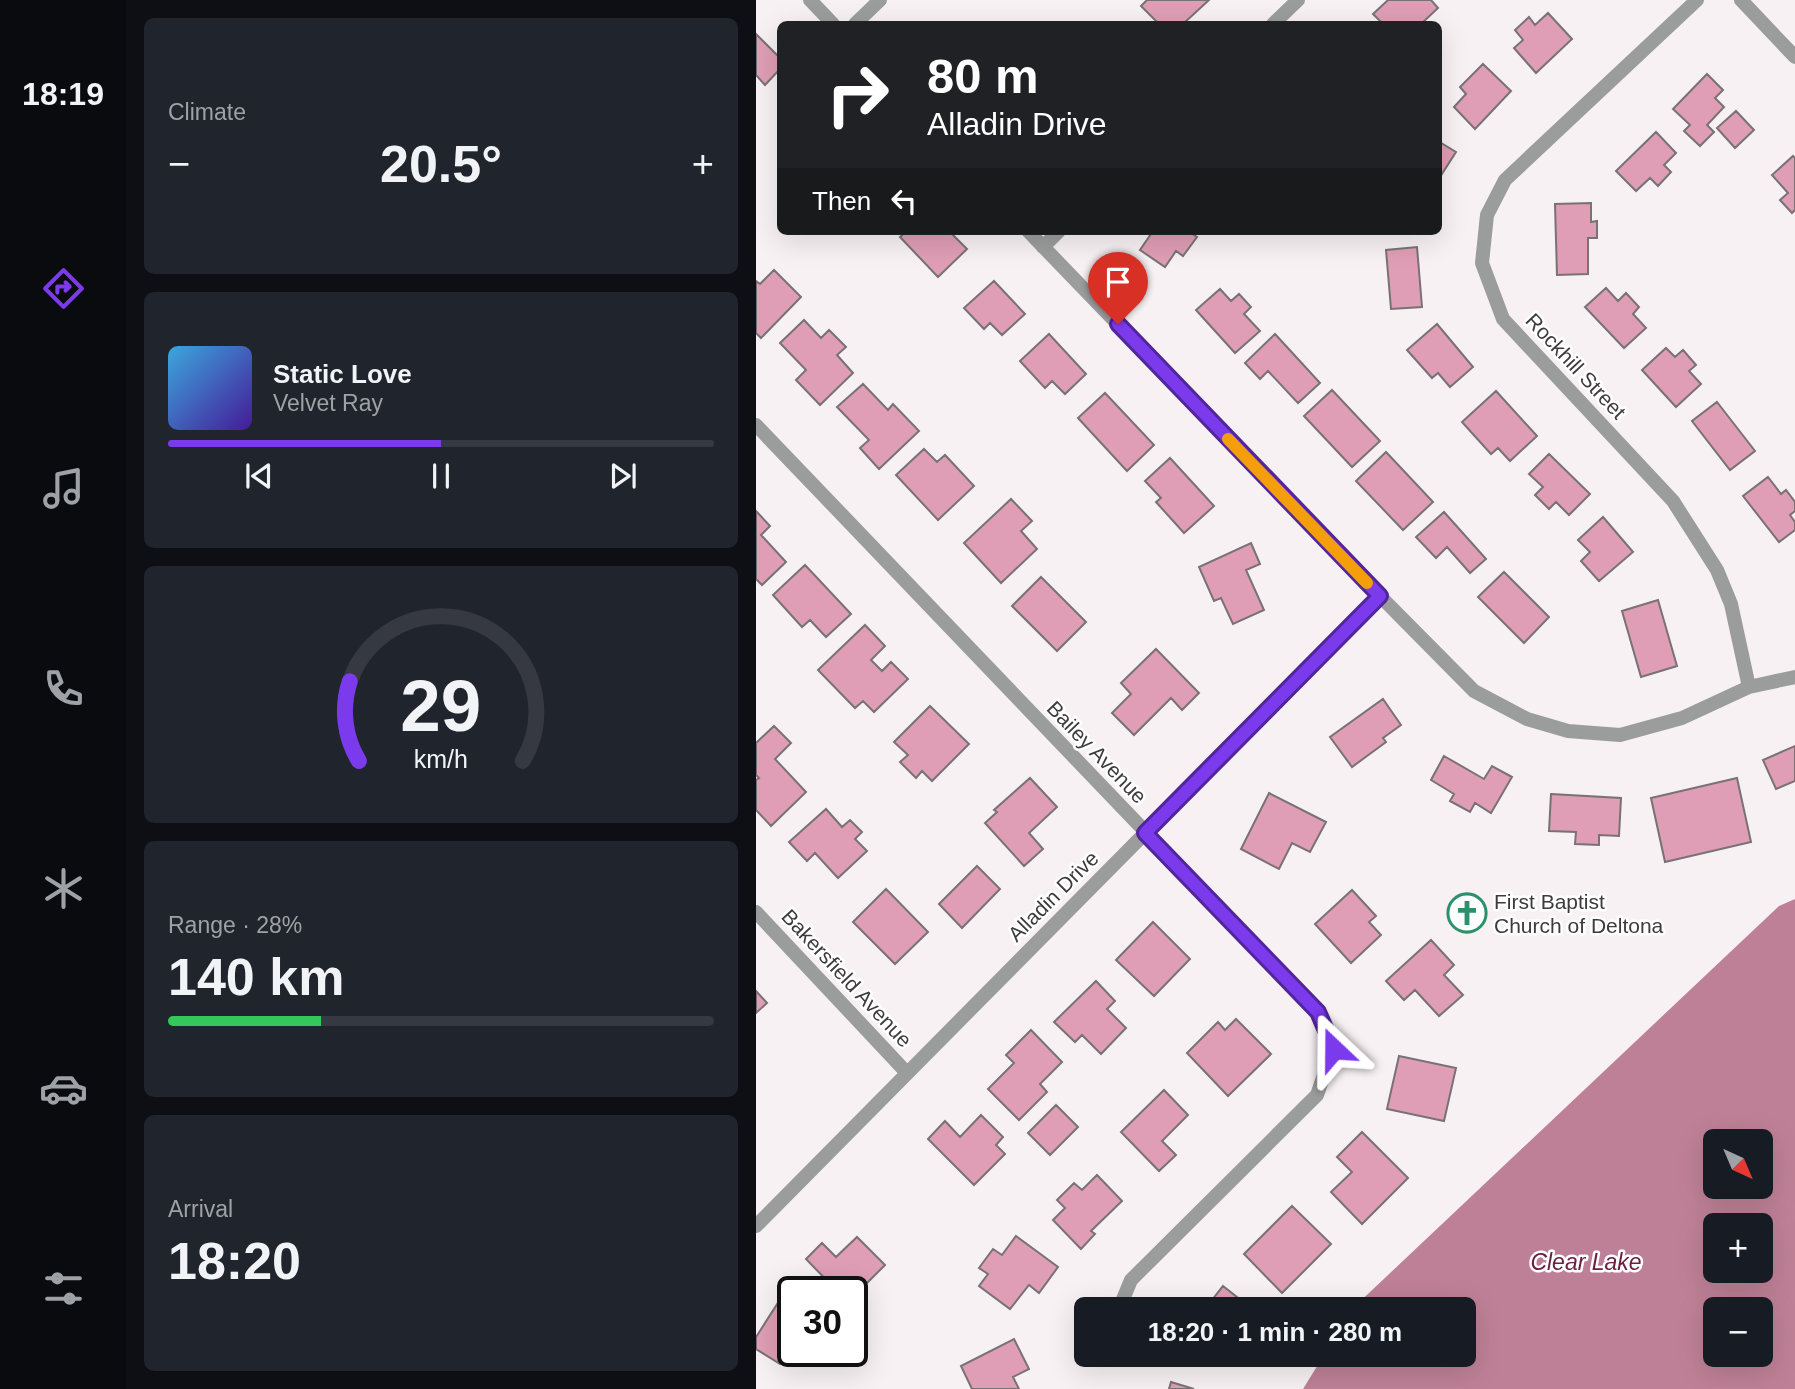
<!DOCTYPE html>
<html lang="en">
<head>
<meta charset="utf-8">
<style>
	body { margin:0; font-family:Arial,sans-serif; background:#20242c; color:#f1f3f6; height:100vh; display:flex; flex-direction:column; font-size:26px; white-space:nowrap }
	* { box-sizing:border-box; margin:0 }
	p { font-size:23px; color:#9ea1a6 }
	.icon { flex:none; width:38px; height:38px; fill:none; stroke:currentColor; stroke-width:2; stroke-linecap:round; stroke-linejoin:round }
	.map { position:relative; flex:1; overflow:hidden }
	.details { display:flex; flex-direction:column; gap:18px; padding:18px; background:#0d0f14; width:630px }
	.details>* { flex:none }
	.banner { position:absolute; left:21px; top:21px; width:665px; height:214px; border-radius:10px; box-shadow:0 7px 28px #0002; background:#202124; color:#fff; overflow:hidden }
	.needle { width:46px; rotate:136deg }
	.buttons { position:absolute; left:947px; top:1129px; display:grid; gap:14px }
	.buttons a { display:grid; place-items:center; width:70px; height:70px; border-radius:10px; background:#171b24; box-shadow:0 7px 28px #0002; font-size:35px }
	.speed { position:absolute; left:21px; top:1276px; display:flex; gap:14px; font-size:35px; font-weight:700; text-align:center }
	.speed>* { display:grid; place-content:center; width:91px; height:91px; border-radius:50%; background:#171b24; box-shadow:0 7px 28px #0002; line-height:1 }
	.speed .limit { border:4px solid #111; border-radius:10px; background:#fff; color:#111 }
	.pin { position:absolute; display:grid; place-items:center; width:60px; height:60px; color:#fff; margin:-72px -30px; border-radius:50% 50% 50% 0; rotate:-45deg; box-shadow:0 0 7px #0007 }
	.pin .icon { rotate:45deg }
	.me { position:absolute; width:77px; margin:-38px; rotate:337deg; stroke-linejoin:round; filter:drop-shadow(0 0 5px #0008) }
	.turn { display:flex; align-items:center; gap:24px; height:147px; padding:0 35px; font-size:32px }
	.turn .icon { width:91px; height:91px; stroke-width:2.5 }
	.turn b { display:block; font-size:49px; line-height:60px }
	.then { display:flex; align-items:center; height:66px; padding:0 35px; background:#0003; gap:14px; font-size:26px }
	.big { font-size:52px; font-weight:700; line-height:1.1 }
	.details .card { flex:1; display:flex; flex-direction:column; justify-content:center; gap:10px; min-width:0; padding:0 24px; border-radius:10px; background:#20242c }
	.details .dial { align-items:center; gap:0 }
	.dial svg { height:182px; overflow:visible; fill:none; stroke:#363941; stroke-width:7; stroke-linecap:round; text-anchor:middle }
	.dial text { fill:#f1f3f6; stroke:none }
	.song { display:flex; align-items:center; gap:21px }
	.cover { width:84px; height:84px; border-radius:10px; background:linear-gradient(135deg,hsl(200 70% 55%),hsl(260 70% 35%)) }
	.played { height:7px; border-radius:4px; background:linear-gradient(90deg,#7c3aed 50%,#363941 50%) }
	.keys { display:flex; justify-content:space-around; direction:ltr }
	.heat { display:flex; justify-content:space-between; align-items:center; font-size:38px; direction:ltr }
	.charge { height:10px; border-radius:5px; background:linear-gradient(90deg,#34c759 28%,#363941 0) }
	.trip { position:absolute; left:318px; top:1297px; width:402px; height:70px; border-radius:10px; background:#171b24; box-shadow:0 7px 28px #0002; font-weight:700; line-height:70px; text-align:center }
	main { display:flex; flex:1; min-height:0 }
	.menu { display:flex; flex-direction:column; width:126px; justify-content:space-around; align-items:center; background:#090b0e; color:#9ea1a6 }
	.menu .icon { width:49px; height:49px }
	.menu .active { color:#7c3aed }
	.menu b { font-size:32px; color:#f1f3f6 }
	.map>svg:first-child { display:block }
	.water { fill:#be8096; fill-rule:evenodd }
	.building { fill:#df9eb5; stroke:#787274; stroke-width:2 }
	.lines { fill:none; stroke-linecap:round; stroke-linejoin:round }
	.minor { stroke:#9a9d9c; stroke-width:14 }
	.route-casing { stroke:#51269a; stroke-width:18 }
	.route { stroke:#7c3aed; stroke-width:12 }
	.slow { stroke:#f59e0b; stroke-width:12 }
	.labels { text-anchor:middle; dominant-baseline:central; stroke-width:5; stroke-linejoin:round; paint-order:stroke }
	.street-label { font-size:21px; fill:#3d3b3b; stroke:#fff }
	.poi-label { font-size:21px; fill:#3d3b3b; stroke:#fff; text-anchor:start }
	.water-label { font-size:23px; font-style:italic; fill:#6a2042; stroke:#fff }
</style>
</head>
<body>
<main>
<nav class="menu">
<b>18:19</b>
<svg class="icon active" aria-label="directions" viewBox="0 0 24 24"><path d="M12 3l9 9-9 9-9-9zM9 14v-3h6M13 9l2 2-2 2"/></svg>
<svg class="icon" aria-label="music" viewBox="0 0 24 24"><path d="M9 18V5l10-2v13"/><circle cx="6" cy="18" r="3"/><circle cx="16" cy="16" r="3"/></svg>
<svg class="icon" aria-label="phone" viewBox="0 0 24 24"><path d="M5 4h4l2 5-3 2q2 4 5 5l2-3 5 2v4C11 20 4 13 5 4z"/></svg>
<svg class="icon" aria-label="climate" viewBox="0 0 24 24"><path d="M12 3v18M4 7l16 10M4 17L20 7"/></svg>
<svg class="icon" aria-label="car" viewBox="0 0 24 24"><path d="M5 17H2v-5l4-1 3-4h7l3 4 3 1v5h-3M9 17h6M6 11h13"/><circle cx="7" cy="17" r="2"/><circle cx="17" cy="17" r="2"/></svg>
<svg class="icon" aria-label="filters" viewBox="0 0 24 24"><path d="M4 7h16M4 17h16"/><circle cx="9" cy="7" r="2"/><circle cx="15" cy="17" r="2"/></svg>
</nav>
<section class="details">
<div class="card"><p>Climate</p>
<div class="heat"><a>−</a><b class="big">20.5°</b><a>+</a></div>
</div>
<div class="card">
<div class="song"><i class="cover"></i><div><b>Static Love</b><p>Velvet Ray</p></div></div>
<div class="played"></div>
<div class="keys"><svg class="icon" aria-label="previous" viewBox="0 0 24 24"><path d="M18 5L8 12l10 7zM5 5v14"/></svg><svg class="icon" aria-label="pause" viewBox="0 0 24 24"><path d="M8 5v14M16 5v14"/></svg><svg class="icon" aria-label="next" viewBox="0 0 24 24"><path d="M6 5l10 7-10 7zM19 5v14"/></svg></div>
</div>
<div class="card dial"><svg viewBox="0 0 100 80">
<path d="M14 69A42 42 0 1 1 86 69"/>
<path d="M14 69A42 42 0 0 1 10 34" stroke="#7c3aed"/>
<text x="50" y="56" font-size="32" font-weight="700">29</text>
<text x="50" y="72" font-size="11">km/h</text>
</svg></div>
<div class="card"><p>Range · 28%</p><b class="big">140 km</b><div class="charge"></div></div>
<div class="card"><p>Arrival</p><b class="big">18:20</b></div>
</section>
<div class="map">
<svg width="1039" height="1389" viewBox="0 0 1039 1389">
	<rect width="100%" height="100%" fill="#f7f1f3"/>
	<path class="water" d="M1039 899V1389H547L568 1355 709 1354V1309H596L1023 906ZM959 1141H1004V1186H959ZM959 1225H1004V1270H959ZM959 1309H1004V1354H959Z"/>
	<path class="building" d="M391 0H453L427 24H403L385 6Z
		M632 0H675L682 8 665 24H627L617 14Z
		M792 13 816 39 780 73 758 48 767 40 759 30 773 17 779 25Z
		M0 34 24 58V69L9 85 0 75Z
		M727 64 755 91 719 129 698 107 710 94 704 87Z
		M951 74 967 90 959 98 968 107 951 125 958 132 944 146 928 131 934 125 917 109Z
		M980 111 998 130 979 148 961 128Z
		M900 132 920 153 908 165 915 172 902 186 894 178 880 191 860 171Z
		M682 141 700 152 682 180Z
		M1037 156 1039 158V210L1036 213 1024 200 1032 193 1016 175Z
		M835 203V222L841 221V238H832V274L801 275 799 204Z
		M151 231H193L211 249 182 277 144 237Z
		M397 231H432L441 237 427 256 420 251 409 267 384 250Z
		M661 247 666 307 635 309 630 250Z
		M18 270 45 297 5 338 0 333V281L4 284Z
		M238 281 269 314 246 335 234 323 228 329 208 308Z
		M850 288 862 301 870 293 883 307 877 314 890 328 868 348 829 307Z
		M464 289 475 301 483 294 495 307 488 314 504 331 479 353 440 310Z
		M48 320 65 338 73 330 90 347 81 355 97 373 64 405 40 380 50 370 24 343Z
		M681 324 717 367 694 387 682 373 676 378 651 350Z
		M293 334 330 374 309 394 296 381 289 388 264 361Z
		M519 334 564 383 542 403 512 371 504 379 489 363Z
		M910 348 919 357 927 350 940 365 933 371 945 384 920 407 886 370Z
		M107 384 132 410 137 404 163 431 123 469 104 448 113 440 81 407Z
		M576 390 624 441 596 467 548 416Z
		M740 391 781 436 754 461 742 448 735 454 706 422Z
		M349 393 398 445 371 471 322 418Z
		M961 402 999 451 974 470 936 421Z
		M168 449 181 462 189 455 218 486 182 520 140 475Z
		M630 452 677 502 647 530 600 481Z
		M793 454 834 494 813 515 800 502 793 509 779 495 787 487 773 474Z
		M414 458 458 506 428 533 400 502 405 498 389 481Z
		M1012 477 1025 494 1030 490 1039 502V511L1034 515 1039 522V530L1023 542 987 496Z
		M255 499 276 521 265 531 281 549 245 583 208 543Z
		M0 511 14 526 5 535 30 562 6 585 0 579Z
		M688 512 730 559 714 573 691 547 680 558 660 537Z
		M847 517 877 552 843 581 825 561 834 552 822 540Z
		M495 543 504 564 490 570 508 610 477 624 465 598 458 601 443 567Z
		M49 565 95 614 70 637 54 620 46 627 17 595Z
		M748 572 793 617 768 643 722 597Z
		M285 577 330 622 301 651 256 606Z
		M902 600 921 666 885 677 866 611Z
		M109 625 129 646 115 660 126 671 135 662 152 679 118 712 107 701 99 708 62 670Z
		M400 649 443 693 426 710 415 698 378 735 356 713 375 694 365 683Z
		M627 699 645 725 627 738 630 742 596 767 574 737Z
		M174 706 213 744 176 781 166 771 160 778 144 762 152 755 138 742Z
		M18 726 35 743 19 759 50 792 15 826 0 810V780L3 778 0 775V743Z
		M1039 746V781L1020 789 1007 760Z
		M688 756 728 779 736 766 756 777 735 813 719 803 714 812 694 801 698 794 675 780Z
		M274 778 301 807 273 833 287 849 268 866 229 823 241 812 238 810Z
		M981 778 995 842 909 862 895 798Z
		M513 793 570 822 554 852 536 843 523 869 485 849Z
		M795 794 865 798 863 836 843 835V845L819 844 820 832 793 831Z
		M70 809 86 827 94 820 106 832 99 839 111 851 82 878 59 853 51 861 33 842Z
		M221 866 244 889 206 928 183 904Z
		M130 889 172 932 139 964 97 922Z
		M596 890 620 916 613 922 625 935 595 963 559 924Z
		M397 922 434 959 398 996 360 960Z
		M675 940 698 965 688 975 707 995 683 1016 659 990 648 1000 630 981Z
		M340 981 359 1001 351 1009 370 1028 345 1054 326 1035 319 1042 298 1022Z
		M0 991 11 1003 0 1013Z
		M480 1019 515 1054 472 1096 431 1053 462 1022 469 1030Z
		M275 1030 306 1062 284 1084 291 1092 263 1120 232 1089 258 1063 250 1055Z
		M643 1056 700 1068 688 1121 631 1109Z
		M408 1090 432 1115 406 1141 420 1155 403 1171 365 1132Z
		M300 1105 322 1127 294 1155 272 1133Z
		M225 1115 247 1137 240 1145 249 1154 218 1185 172 1139 189 1121 204 1137Z
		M606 1132 652 1178 606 1224 575 1192 596 1172 581 1157Z
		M341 1175 366 1201 335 1231 339 1234 325 1249 297 1220 309 1208 301 1200 318 1183 326 1190Z
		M536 1206 575 1244 526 1293 488 1254Z
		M260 1236 302 1267 283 1293 273 1285 254 1309 223 1286 232 1274 223 1268 237 1249 246 1255Z
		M101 1237 129 1265 96 1298V1292H82L50 1259 66 1243 80 1257Z
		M467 1286 491 1305 488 1309H449Z
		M27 1295 37 1302V1351H47L42 1358 32 1352 24 1364 0 1349V1337Z
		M258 1339 273 1369 257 1377 263 1389H216L205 1366Z
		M415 1382 438 1389H413Z"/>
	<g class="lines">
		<path class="minor" d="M54 0 77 24
			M941 0 749 180 731 215 726 263 747 319 917 501 961 570 975 604 993 687
			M985 0 1039 57
			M99 24 124 0
			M517 24 542 0
			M272 231 624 596 718 691 771 719 812 731 864 735 926 718 993 687 1039 677
			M287 247 303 231
			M0 425 562 1012 577 1049 561 1095 375 1280 363 1309
			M0 912 151 1073
			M0 1226 624 596"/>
	</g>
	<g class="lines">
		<g class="route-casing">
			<path id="route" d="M362 324 624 596 389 833 562 1012 578 1049"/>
		</g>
		<use href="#route" class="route"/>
		<path class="slow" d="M472 439 611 583"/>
	</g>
	<defs>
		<g id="church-ring" transform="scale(2.0125)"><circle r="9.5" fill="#fff" stroke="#2b916d" stroke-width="1.5"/><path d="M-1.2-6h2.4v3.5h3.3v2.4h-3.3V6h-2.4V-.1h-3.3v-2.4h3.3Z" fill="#2b916d"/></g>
	</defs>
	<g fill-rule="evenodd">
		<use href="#church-ring" x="711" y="913"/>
	</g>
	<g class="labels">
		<g class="street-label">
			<text transform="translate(820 366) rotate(47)">Rockhill Street</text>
			<text transform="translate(341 752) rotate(46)">Bailey Avenue</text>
			<text transform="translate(297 896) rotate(-45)">Alladin Drive</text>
			<text transform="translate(91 978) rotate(47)">Bakersfield Avenue</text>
		</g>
		<g class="poi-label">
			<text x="738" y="901">First Baptist<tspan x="738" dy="24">Church of Deltona</tspan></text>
		</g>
		<g class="water-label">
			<text x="830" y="1262">Clear Lake</text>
		</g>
	</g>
</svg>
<div class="buttons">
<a><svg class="needle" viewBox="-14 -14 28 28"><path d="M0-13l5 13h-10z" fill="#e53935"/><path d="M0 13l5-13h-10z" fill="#9ea1a6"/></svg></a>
<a>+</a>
<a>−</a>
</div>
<div class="speed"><div class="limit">30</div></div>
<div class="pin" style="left:362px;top:324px;background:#d93025"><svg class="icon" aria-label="arrive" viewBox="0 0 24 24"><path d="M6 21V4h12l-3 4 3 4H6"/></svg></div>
<svg class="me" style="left:578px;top:1049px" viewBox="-20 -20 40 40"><path d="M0-17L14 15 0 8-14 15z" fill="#7c3aed" stroke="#fff" stroke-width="4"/></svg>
<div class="trip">18:20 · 1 min · 280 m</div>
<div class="banner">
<div class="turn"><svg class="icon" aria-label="right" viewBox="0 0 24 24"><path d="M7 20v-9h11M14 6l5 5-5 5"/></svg><div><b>80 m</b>Alladin Drive</div></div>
<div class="then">Then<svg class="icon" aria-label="left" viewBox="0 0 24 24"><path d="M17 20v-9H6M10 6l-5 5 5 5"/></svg></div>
</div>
</div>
</main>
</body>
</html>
